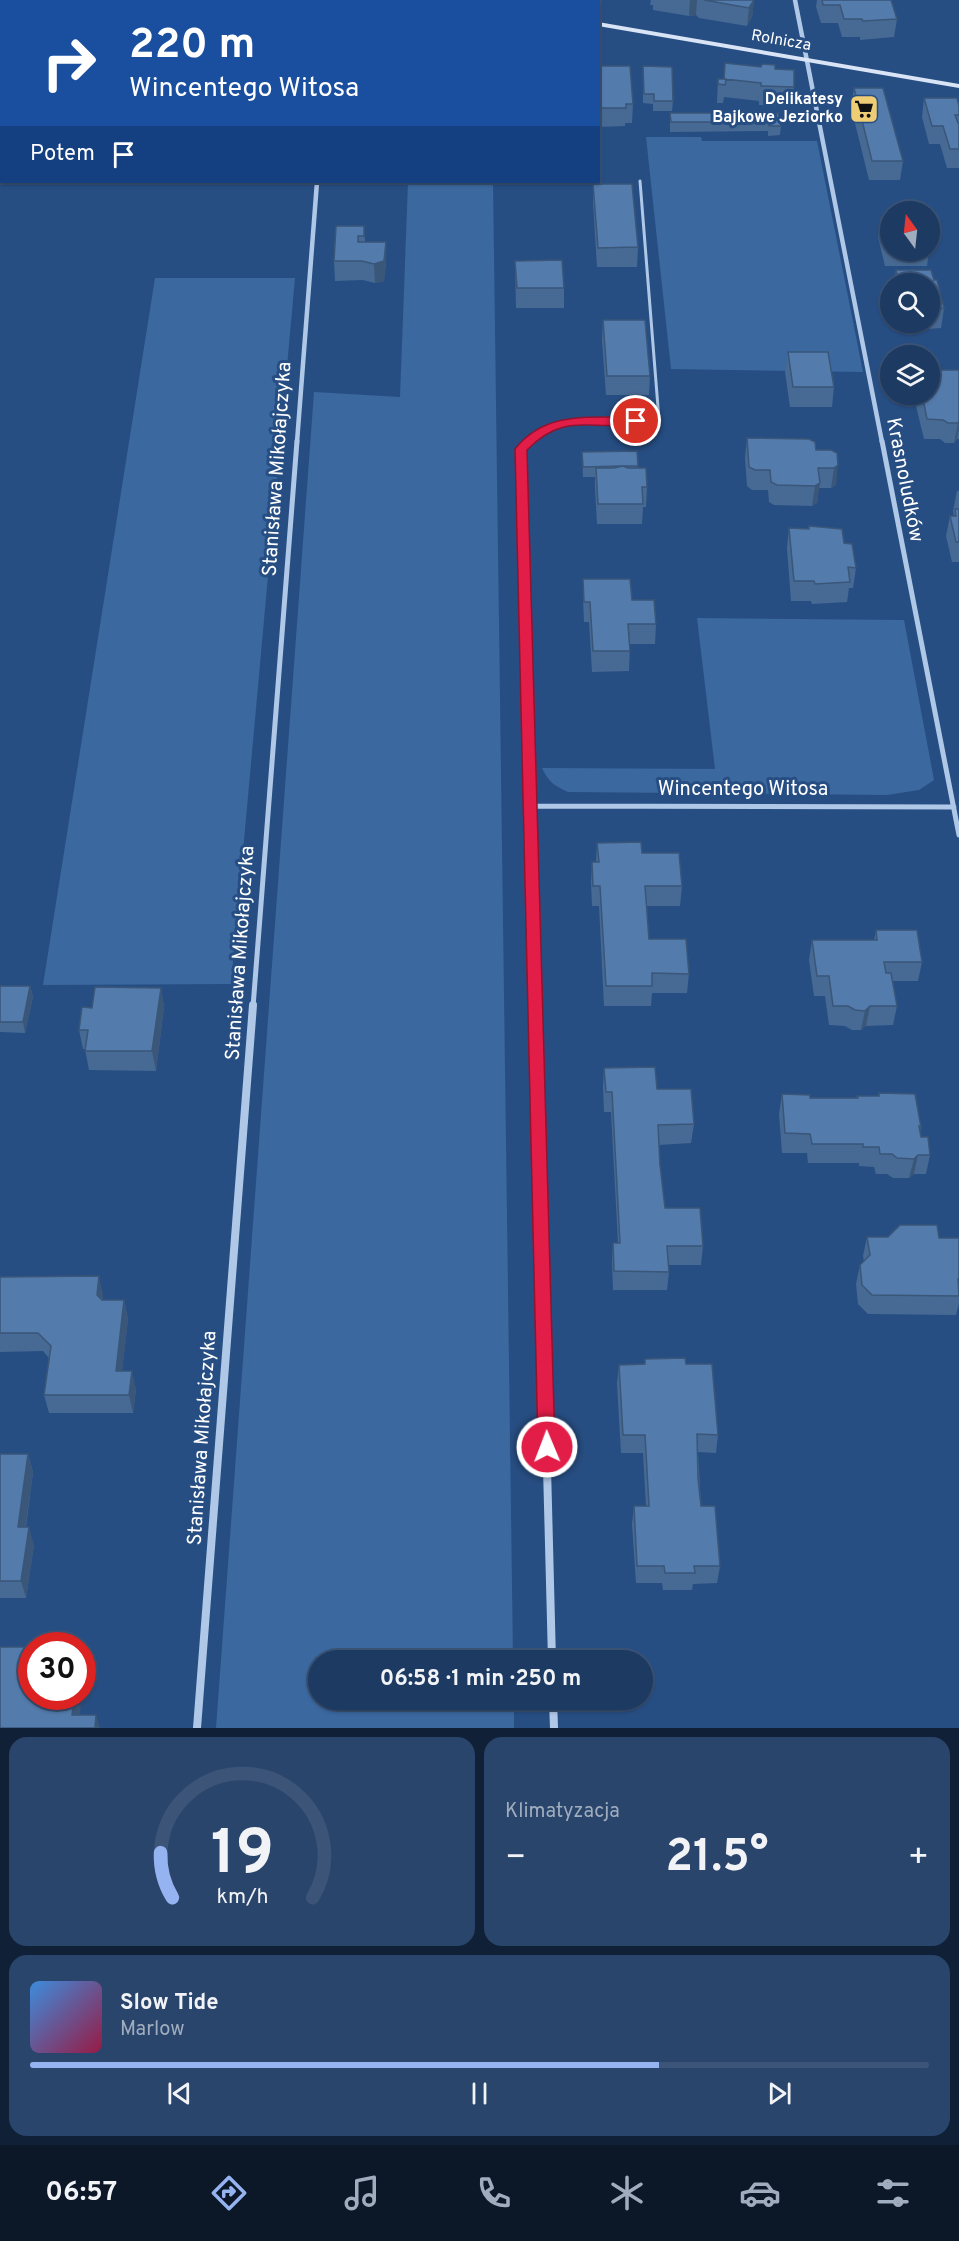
<!DOCTYPE html>
<html lang="pl">
<head>
<meta charset="utf-8">
<style>
	body { margin:0; font-family:Overpass,sans-serif; background:#2a456b; color:#f1f3f6; height:100vh; display:flex; flex-direction:column; font-size:22px; white-space:nowrap }
	* { box-sizing:border-box; margin:0 }
	p { font-size:20px; color:#a0adbe }
	.icon { flex:none; width:33px; height:33px; fill:none; stroke:currentColor; stroke-width:2; stroke-linecap:round; stroke-linejoin:round }
	.map { position:relative; height:1728px; overflow:hidden }
	.side { display:flex; flex-direction:column; gap:9px; padding:9px; background:#102036; flex:1 }
	.side>* { flex:none }
	.guide { position:absolute; left:0px; top:0px; width:600px; height:183px; box-shadow:0 2px 4px #0004,0 0 0 2px #3b5477; background:#1a4fa0; color:#fff; overflow:hidden }
	.needle { width:39px; rotate:345deg }
	.tools { position:absolute; left:880px; top:201px; display:grid; gap:12px }
	.tools a { display:grid; place-items:center; width:60px; height:60px; border-radius:50%; background:#1d3a62; box-shadow:0 2px 4px #0004,0 0 0 2px #3b5477; font-size:30px }
	.speed { position:absolute; left:18px; top:1632px; display:flex; gap:12px; font-size:30px; font-weight:700; text-align:center }
	.speed>* { display:grid; place-content:center; width:78px; height:78px; border-radius:50%; background:#1d3a62; box-shadow:0 2px 4px #0004,0 0 0 2px #3b5477; line-height:1 }
	.speed .limit { border:9px solid #d22; background:#fff; color:#111 }
	.pin { position:absolute; display:grid; place-items:center; width:51px; height:51px; color:#fff; margin:-26px; border:3px solid #fff; border-radius:50%; box-shadow:0 2px 6px #0007 }
	.me { position:absolute; width:66px; margin:-33px; rotate:359deg; stroke-linejoin:round; filter:drop-shadow(0 0 4px #0008) }
	.turn { display:flex; align-items:center; gap:21px; height:126px; padding:0 30px; font-size:27px }
	.turn .icon { width:78px; height:78px; stroke-width:2.5 }
	.turn b { display:block; font-size:42px; line-height:51px }
	.then { display:flex; align-items:center; height:57px; padding:0 30px; background:#0003; gap:12px; font-size:22px }
	.big { font-size:45px; font-weight:700; line-height:1.1 }
	.side .tile { flex:1; display:flex; flex-direction:column; justify-content:center; gap:9px; min-width:0; padding:0 21px; border-radius:18px; background:#2a456b }
	.side .dial { align-items:center; gap:0 }
	.dial svg { height:156px; overflow:visible; fill:none; stroke:#3b5477; stroke-width:7; stroke-linecap:round; text-anchor:middle }
	.dial text { fill:#f1f3f6; stroke:none }
	.song { display:flex; align-items:center; gap:18px }
	.cover { width:72px; height:72px; border-radius:9px; background:linear-gradient(135deg,hsl(210 70% 55%),hsl(340 70% 35%)) }
	.played { height:6px; border-radius:3px; background:linear-gradient(90deg,#95b2f1 70%,#3b5477 70%) }
	.keys { display:flex; justify-content:space-around; direction:ltr }
	.heat { display:flex; justify-content:space-between; align-items:center; font-size:33px; direction:ltr }
	.side .tiles { flex:1; display:grid; gap:9px; grid-template-columns:1fr 1fr }
	.tile:last-child { grid-column:span 2 }
	.trip { position:absolute; left:308px; top:1650px; width:345px; height:60px; border-radius:30px; background:#1d3a62; box-shadow:0 2px 4px #0004,0 0 0 2px #3b5477; font-weight:700; line-height:60px; text-align:center }
	.menu { display:flex; height:96px; justify-content:space-around; align-items:center; background:#0c1727; color:#a0adbe }
	.menu .icon { width:42px; height:42px }
	.menu .on { color:#95b2f1 }
	.menu b { font-size:27px; color:#f1f3f6 }
	.map>svg:first-child { display:block }
	.green { fill:#3b689f }
	.lines { fill:none; stroke-linecap:round; stroke-linejoin:round }
	.path { stroke:#b0c8e7; stroke-width:3; stroke-dasharray:2 3; stroke-linecap:butt }
	.lane { stroke:#b0c8e7; stroke-width:3 }
	.street-far2 { stroke:#b0c8e7; stroke-width:4.5 }
	.street-far1 { stroke:#b0c8e7; stroke-width:5 }
	.street { stroke:#b0c8e7; stroke-width:8 }
	.secondary { fill:#d9e5f6; fill-rule:evenodd }
	.wall { fill:#476a94 }
	.shaded-wall { fill:#3a5678 }
	.building { fill:#537bac; stroke:#3a5678; stroke-width:1.5 }
	.route { fill:#e11d48; stroke:#92132f; stroke-width:1.5 }
	.labels { text-anchor:middle; dominant-baseline:central; stroke-width:6; stroke-linejoin:round; paint-order:stroke }
	.far-street-label { font-size:16px; fill:#fff; stroke:#274e83 }
	.far-poi-label { font-size:16px; font-weight:bold; fill:#fff; stroke:#274e83; text-anchor:end }
	.street-label { font-size:20px; fill:#fff; stroke:#274e83 }
</style>
</head>
<body>
<div class="map">
<svg width="959" height="1728" viewBox="0 0 959 1728">
	<rect width="100%" height="100%" fill="#274e83"/>
	<path class="green" d="M646 137H701L702 141H817L863 372 671 369Z
		M408 182H493L513 1660H318V1700H514V1728H216L314 392 400 397Z
		M155 278H295L231 984 43 985Z
		M697 618 904 620 934 780 919 790 887 795 568 792C554 786 548 781 542 768L715 769Z"/>
	<g class="lines">
		<path class="path" d="M418 0 426 2
			M507 0 516 2"/>
		<path class="lane" d="M640 181 659 420"/>
		<path class="street-far2" d="M795 0 882 442
			M297 442 317 182
			M528 442C559 411 618 420 659 420"/>
		<path class="street-far1" d="M529 441 521 449 535 1007
			M882 441 959 835
			M531 806 954 807
			M253 1007 297 441"/>
		<path class="street" d="M535 1005 552 1660
			M553 1700 554 1728
			M197 1728 253 1005"/>
		<path class="secondary" d="M458 0 474 2H459Z
			M598 22 959 84V88L598 26Z"/>
	</g>
	<path class="wall" d="M243 0H256V2L243 1Z
		M533 0H554L553 2Z
		M651 0H754L752 17 747 26 699 18 696 15 689 16 653 10V5H650Z
		M817 0H891L897 19 894 37 860 40V37H842L838 23H821L816 7Z
		M0 19H2V44H0Z
		M598 66 633 104 632 123H625V126L598 127Z
		M643 66 673 101 672 111H653V104L643 103Z
		M775 69 794 87 792 106 759 105V101L724 97 723 103H717L718 79H724Z
		M854 88 903 161 900 180H869L851 107Z
		M924 98 959 106V168H947L940 144H929L922 117Z
		M670 113H778L781 126 780 135 768 136V131L670 132Z
		M593 184 638 247 637 267H597L593 203Z
		M881 218H891V250H929L927 266H885L878 237Z
		M364 226 365 242 386 261 384 281 375 283 363 280 335 281 334 261Z
		M515 261 564 288V308H516Z
		M896 270 934 280 944 308 941 328 915 330 912 327 898 328 897 322H930V284H894Z
		M603 320 650 376 649 395H606L602 340Z
		M788 352 834 387 832 407H790L785 372Z
		M932 370H959V439H957L954 443H945L940 439H924L916 406 918 394H930V382Z
		M747 438 837 453 836 485 831 488H819L817 503 812 506 774 505 769 502 768 490H752L747 486 745 458Z
		M637 451 638 468 647 487 646 507H643L642 524H597L595 488V477H583L582 452Z
		M957 491H959V562H952L946 536 950 516H954L953 511Z
		M809 526 844 543 856 568 853 588H849L847 602 812 604 811 601H791L787 548 789 528 808 529Z
		M583 579 632 600 656 624 655 644H630L629 671 592 672 589 622H584L583 599Z
		M597 843 642 853 682 886 680 906H647L649 939 689 974 687 993H652L651 1006H604L599 906H592L591 882 592 862H596Z
		M876 930 922 962 918 981H893L897 1006 893 1025 866 1026 861 1030H852L845 1026 829 1025 825 996H814L809 960 812 940H874Z
		M0 986H30L33 997 25 1033 0 1032Z
		M161 988 164 1007 156 1071 89 1070 85 1049H83L79 1030 92 1008Z
		M604 1068 657 1089 694 1124 691 1143 659 1145 660 1165 665 1208 703 1246 701 1265H668L669 1272 667 1290H613L612 1262 613 1243H618L611 1112H604L603 1087Z
		M879 1093 921 1127 920 1132 921 1137 930 1155 926 1174H914L909 1178H893L887 1174H876L874 1167 859 1166V1163H808L807 1153H782L779 1114 782 1094 810 1098H857V1096H878Z
		M867 1237 959 1238V1303L956 1315 868 1314 858 1304 856 1284 860 1265 864 1261 863 1256Z
		M0 1277 103 1295V1300H124L128 1319 122 1371 136 1389 133 1413H49L44 1395 49 1358 43 1351 0 1352Z
		M645 1359 686 1364 718 1435 716 1453 698 1452 701 1506 720 1566 717 1583 693 1584 692 1590H663L662 1583H636L632 1524 634 1506H646L643 1453H621L617 1383 619 1365H644Z
		M0 1454H28L33 1472 26 1527 34 1545 26 1598H0Z"/>
	<path class="shaded-wall" d="M690 0H697L696 15 689 16Z
		M754 0 752 17 747 26 749 8Z
		M386 242V261L384 281 375 283 374 264Z
		M959 421V429L957 439 954 443 958 423Z
		M838 465 836 485 831 488 834 468Z
		M820 483 817 503 812 506 815 486Z
		M30 986 33 997 25 1033 23 1022Z
		M161 988 164 1007 156 1071 152 1051Z
		M870 1006 866 1026 861 1030 865 1011Z
		M918 1155 914 1174 909 1178 914 1159Z
		M99 1276 103 1295 101 1313 97 1295Z
		M124 1300 128 1319 120 1390 116 1371Z
		M132 1371 136 1389 133 1413 129 1395Z
		M28 1454 33 1472 23 1544 18 1527Z
		M29 1527 34 1545 26 1598 21 1581Z
		M82 1651 86 1663 82 1690Z
		M74 1696H82L78 1728 72 1715Z
		M96 1715 100 1728H95Z"/>
	<path class="building" d="M38 0H56L55 2H38Z
		M62 0H81L80 2H62Z
		M129 0H153L152 2H129Z
		M274 0H292L291 2H274Z
		M343 0H391L390 2H342Z
		M704 0H754L749 8Z
		M822 0H891L897 19 863 21 862 19H844L840 5H823Z
		M0 19H2V35H0Z
		M725 63 761 67 762 64 775 65V69L794 70V87L761 86V83L724 79Z
		M598 66H630L633 104H626V108H598Z
		M643 66 672 67 673 101H654V94H644Z
		M718 79H726L725 85 718 84Z
		M854 88H883L903 161H872Z
		M924 98H957L959 106V115H955L958 123H959V149H950L943 126H932Z
		M670 113H778L781 126H769V122H671Z
		M593 184H632L638 247 598 248Z
		M881 218H891V246H887Z
		M336 226H364V236H358V242H386L384 261 374 264 362 261H334Z
		M562 260 564 288H517L515 261Z
		M896 270H931L934 280H937L944 308 930 309V284H896L895 280H898Z
		M603 320H645L650 376H607Z
		M788 352H828L834 387H793Z
		M932 370H959V421L958 423H948L943 420 927 419 922 394H930V387H936Z
		M747 438 809 439 815 442 816 450H831L837 453 838 465 834 468H818L820 483 815 486 777 485 771 482 770 470H755L749 467Z
		M637 451 638 466H620L583 467 582 452Z
		M623 466 628 468H646L647 487H642L643 504H598L596 468H614Z
		M955 509H959V542H956L950 516H956Z
		M809 526 842 529 844 543 852 544 856 568 848 567 850 582 815 584 814 581H794L789 528 809 529Z
		M583 579H630L632 600H654L656 624H628L630 651H593L590 602H584Z
		M641 842 642 853H679L682 886H645L649 939H686L689 974 652 973V986H606L600 886H593L592 862H599L597 843Z
		M876 930H917L922 962H884L886 973H891L897 1006H870L865 1011 855 1010 848 1006H833L829 976H817L812 940H877Z
		M0 986H30L23 1022H0Z
		M95 987 161 988 152 1051H85L88 1030H79L82 1007 92 1008Z
		M655 1067 657 1089H691L694 1124 658 1125 660 1165 665 1208H700L703 1246H667L669 1272 614 1271 613 1243H620L612 1092H606L604 1068Z
		M879 1093 915 1094 921 1127 919 1126 921 1137H928L930 1155H918L914 1159 897 1158 892 1154H880L879 1147H863V1144H812L810 1134 785 1133 782 1094 810 1095V1098H858L857 1096H879Z
		M900 1225H937L939 1238H959V1279H958L959 1296 872 1295 862 1285 860 1265 870 1255 867 1237H888Z
		M99 1276 97 1295 102 1300H124L116 1371H132L129 1395H44L51 1346 38 1333H0V1277Z
		M685 1358 686 1364H712L718 1435 697 1434 698 1478 701 1506H715L720 1566H694L695 1573H665L664 1566H637L634 1506H649L645 1435H623L619 1365 645 1364V1359Z
		M0 1454H28L18 1527H29L21 1581H0Z
		M0 1647H32V1696H74L72 1715H96L95 1728H0Z"/>
	<path class="route" d="M636 417 642 421 640 423C593 433 567 409 527 450L555 1447 553 1452 547 1455 541 1452 538 1447 515 449C546 410 591 418 636 417Z"/>
	<defs>
		<g id="supermarket-square" transform="scale(1.5)"><rect x="-9" y="-9" width="18" height="18" rx="4" fill="#efcd75" stroke="#274e83"/><path d="M-6-5.5h2.5l.6 2H6L4.5 2H-2.5L-4.4-4H-6ZM-1.5 3.2a1.3 1.3 0 1 0 .1 0ZM3 3.2a1.3 1.3 0 1 0 .1 0Z" fill="#111"/></g>
	</defs>
	<g fill-rule="evenodd">
		<use href="#supermarket-square" x="864" y="109"/>
	</g>
	<g class="labels">
		<g class="far-street-label">
			<text transform="translate(781 41) rotate(10)">Rolnicza</text>
		</g>
		<g class="far-poi-label">
			<text x="843" y="100">Delikatesy<tspan x="843" dy="18">Bajkowe Jeziorko</tspan></text>
		</g>
		<g class="street-label">
			<text transform="translate(278 469) rotate(-86)">Stanisława Mikołajczyka</text>
			<text transform="translate(904 480) rotate(79)">Krasnoludków</text>
			<text x="743" y="790">Wincentego Witosa</text>
			<text transform="translate(241 953) rotate(-86)">Stanisława Mikołajczyka</text>
			<text transform="translate(203 1438) rotate(-86)">Stanisława Mikołajczyka</text>
		</g>
	</g>
</svg>
<div class="tools">
<a><svg class="needle" viewBox="-14 -14 28 28"><path d="M0-13l5 13h-10z" fill="#e53935"/><path d="M0 13l5-13h-10z" fill="#a0adbe"/></svg></a>
<a><svg class="icon" aria-label="search" viewBox="0 0 24 24"><circle cx="10" cy="10" r="6"/><path d="M15 15l6 6"/></svg></a>
<a><svg class="icon" aria-label="layers" viewBox="0 0 24 24"><path d="M12 4l9 5-9 5-9-5zM3 14l9 5 9-5"/></svg></a>
</div>
<div class="speed"><div class="limit">30</div></div>
<div class="pin" style="left:636px;top:421px;background:#d93025"><svg class="icon" aria-label="arrive" viewBox="0 0 24 24"><path d="M6 21V4h12l-3 4 3 4H6"/></svg></div>
<svg class="me" style="left:547px;top:1447px" viewBox="-20 -20 40 40"><circle r="17" fill="#e11d48" stroke="#fff" stroke-width="3"/><path d="M0-11L8 9 0 5-8 9z" fill="#fff"/></svg>
<div class="trip">06:58 · 1 min · 250 m</div>
<div class="guide">
<div class="turn"><svg class="icon" aria-label="right" viewBox="0 0 24 24"><path d="M7 20v-9h11M14 6l5 5-5 5"/></svg><div><b>220 m</b>Wincentego Witosa</div></div>
<div class="then">Potem<svg class="icon" aria-label="arrive" viewBox="0 0 24 24"><path d="M6 21V4h12l-3 4 3 4H6"/></svg></div>
</div>
</div>
<section class="side">
<div class="tiles">
<div class="tile dial"><svg viewBox="0 0 100 80">
<path d="M14 69A42 42 0 1 1 86 69"/>
<path d="M14 69A42 42 0 0 1 8 46" stroke="#95b2f1"/>
<text x="50" y="56" font-size="32" font-weight="700">19</text>
<text x="50" y="72" font-size="11">km/h</text>
</svg></div>
<div class="tile"><p>Klimatyzacja</p>
<div class="heat"><a>−</a><b class="big">21.5°</b><a>+</a></div>
</div>
<div class="tile">
<div class="song"><i class="cover"></i><div><b>Slow Tide</b><p>Marlow</p></div></div>
<div class="played"></div>
<div class="keys"><svg class="icon" aria-label="previous" viewBox="0 0 24 24"><path d="M18 5L8 12l10 7zM5 5v14"/></svg><svg class="icon" aria-label="pause" viewBox="0 0 24 24"><path d="M8 5v14M16 5v14"/></svg><svg class="icon" aria-label="next" viewBox="0 0 24 24"><path d="M6 5l10 7-10 7zM19 5v14"/></svg></div>
</div>
</div>
</section>
<nav class="menu">
<b>06:57</b>
<svg class="icon on" aria-label="directions" viewBox="0 0 24 24"><path d="M12 3l9 9-9 9-9-9zM9 14v-3h6M13 9l2 2-2 2"/></svg>
<svg class="icon" aria-label="music" viewBox="0 0 24 24"><path d="M9 18V5l10-2v13"/><circle cx="6" cy="18" r="3"/><circle cx="16" cy="16" r="3"/></svg>
<svg class="icon" aria-label="phone" viewBox="0 0 24 24"><path d="M5 4h4l2 5-3 2q2 4 5 5l2-3 5 2v4C11 20 4 13 5 4z"/></svg>
<svg class="icon" aria-label="climate" viewBox="0 0 24 24"><path d="M12 3v18M4 7l16 10M4 17L20 7"/></svg>
<svg class="icon" aria-label="car" viewBox="0 0 24 24"><path d="M5 17H2v-5l4-1 3-4h7l3 4 3 1v5h-3M9 17h6M6 11h13"/><circle cx="7" cy="17" r="2"/><circle cx="17" cy="17" r="2"/></svg>
<svg class="icon" aria-label="filters" viewBox="0 0 24 24"><path d="M4 7h16M4 17h16"/><circle cx="9" cy="7" r="2"/><circle cx="15" cy="17" r="2"/></svg>
</nav>
</body>
</html>
